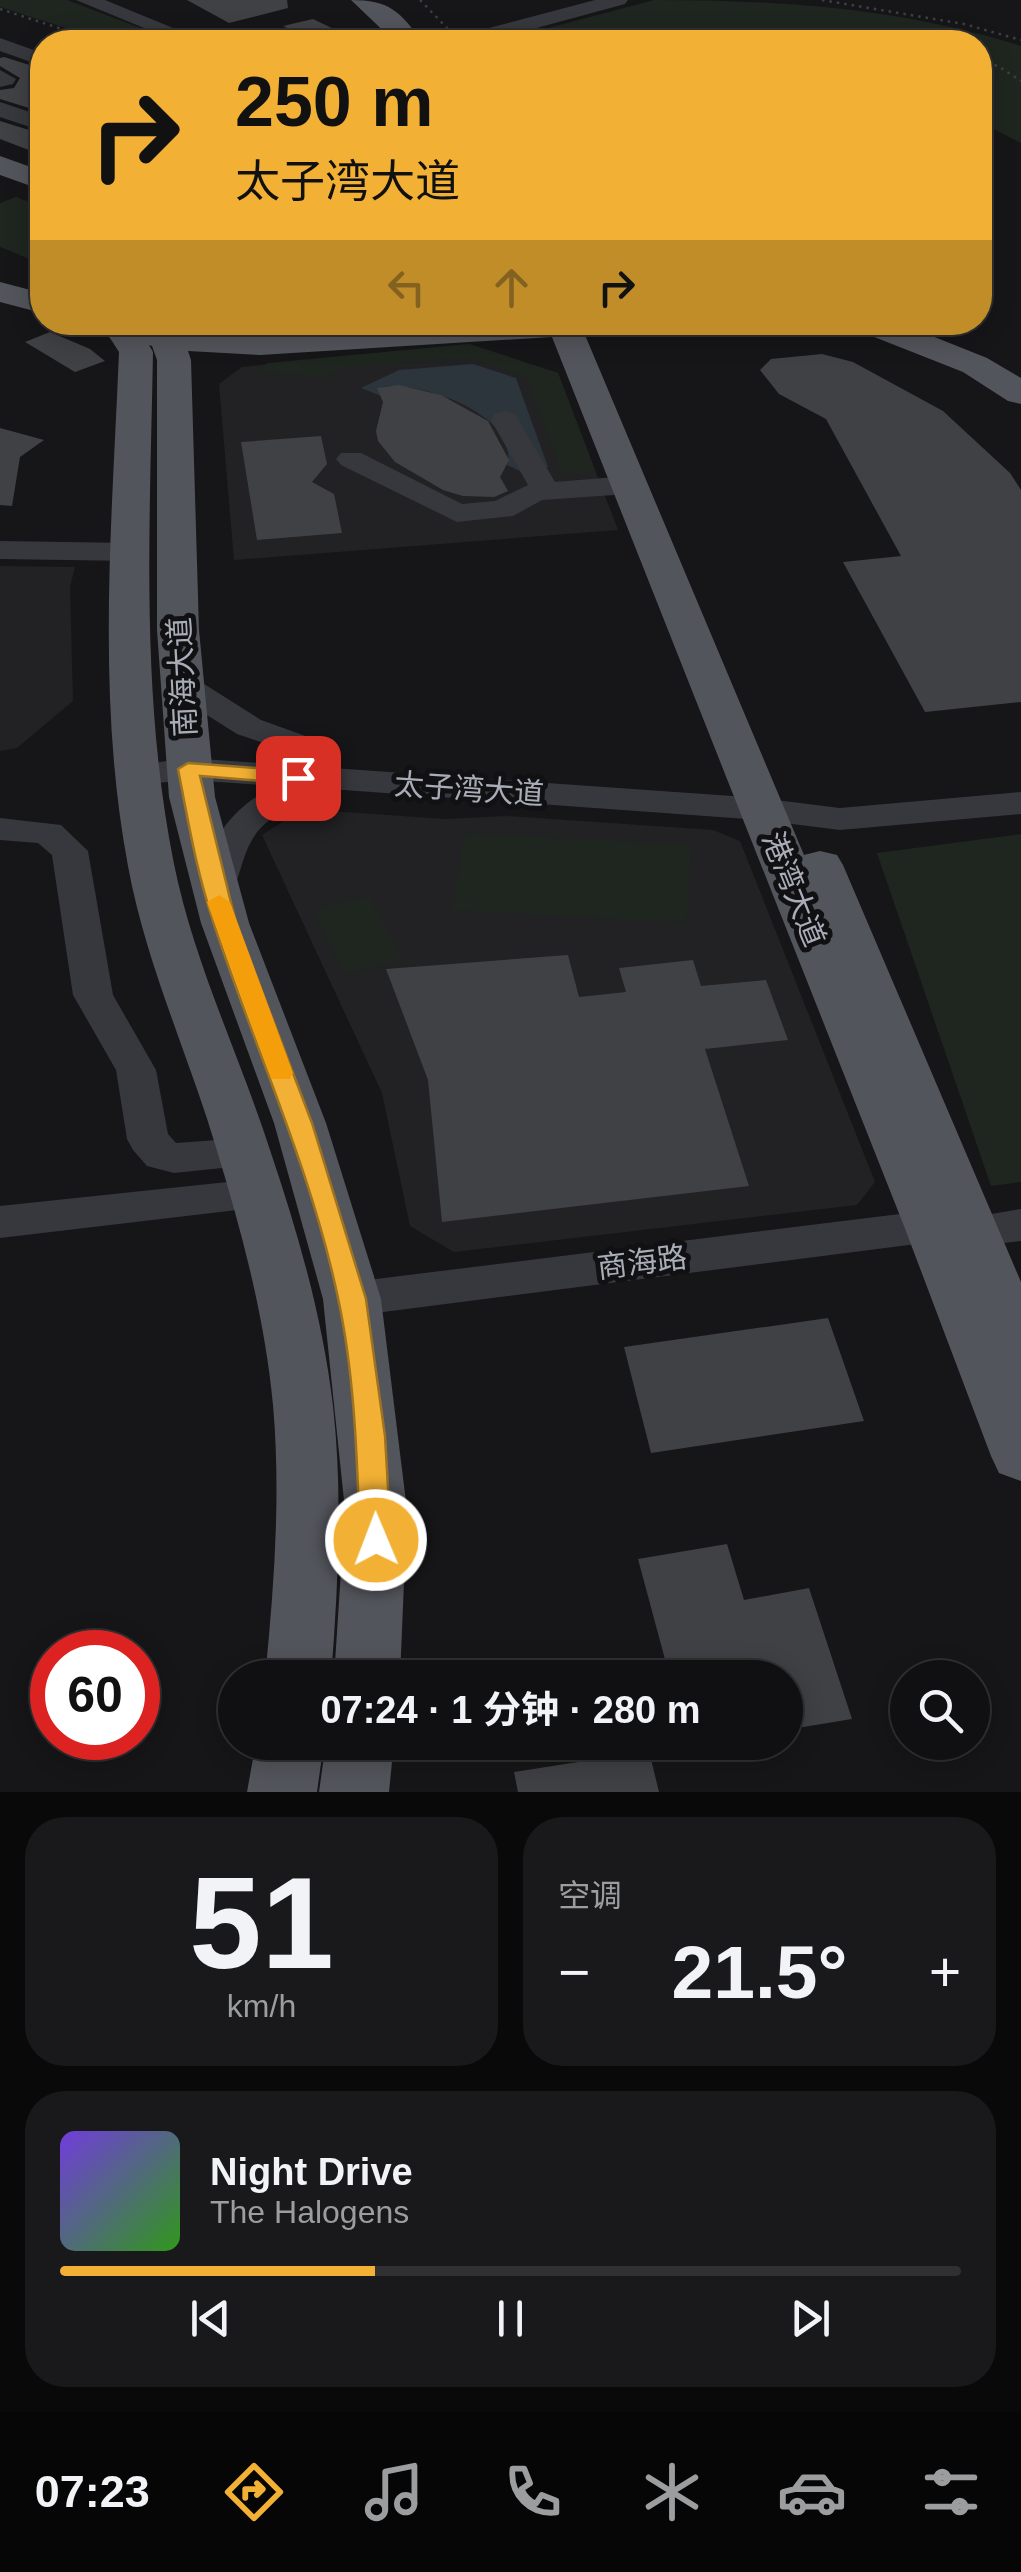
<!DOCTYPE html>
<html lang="zh">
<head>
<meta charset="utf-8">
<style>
	body { margin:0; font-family:Arial,"Noto Sans SC",sans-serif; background:#19191b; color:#f1f3f6; height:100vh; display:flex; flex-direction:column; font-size:38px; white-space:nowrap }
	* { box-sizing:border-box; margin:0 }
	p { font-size:32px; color:#9c9d9f }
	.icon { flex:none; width:55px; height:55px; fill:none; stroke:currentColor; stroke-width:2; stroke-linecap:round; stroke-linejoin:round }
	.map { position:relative; height:1792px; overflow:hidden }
	.details { display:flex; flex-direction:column; gap:25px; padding:25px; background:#09090a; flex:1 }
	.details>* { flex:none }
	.banner { position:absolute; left:30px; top:30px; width:962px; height:305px; border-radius:40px; box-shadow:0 5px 25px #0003,0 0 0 2px #303032; background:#f2b134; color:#111; overflow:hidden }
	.tools { position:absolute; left:890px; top:1660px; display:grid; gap:20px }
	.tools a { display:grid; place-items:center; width:100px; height:100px; border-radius:50%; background:#101012; box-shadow:0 5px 25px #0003,0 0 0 2px #303032; font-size:50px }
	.speed { position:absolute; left:30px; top:1630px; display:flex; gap:20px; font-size:50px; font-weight:700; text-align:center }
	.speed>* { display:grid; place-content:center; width:130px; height:130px; border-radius:50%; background:#101012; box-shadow:0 5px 25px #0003,0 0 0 2px #303032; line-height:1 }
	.speed .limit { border:15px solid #d22; background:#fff; color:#111 }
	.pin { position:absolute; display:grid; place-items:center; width:85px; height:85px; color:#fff; margin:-42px; border-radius:20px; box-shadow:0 5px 15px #0006 }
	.me { position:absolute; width:110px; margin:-55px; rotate:359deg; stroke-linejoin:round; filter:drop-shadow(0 0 8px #0008) }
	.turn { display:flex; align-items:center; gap:35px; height:210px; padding:0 40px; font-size:45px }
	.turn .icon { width:130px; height:130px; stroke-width:2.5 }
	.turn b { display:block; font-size:70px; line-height:85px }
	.lanes { display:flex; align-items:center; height:95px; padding:0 40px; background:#0003; justify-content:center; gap:50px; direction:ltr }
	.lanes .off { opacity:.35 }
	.big { font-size:75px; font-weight:700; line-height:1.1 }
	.details .widget { flex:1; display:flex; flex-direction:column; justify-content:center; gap:15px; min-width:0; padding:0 35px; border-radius:40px; background:#19191b }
	.details .dial { align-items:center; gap:0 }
	.dial b { font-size:130px; line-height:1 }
	.song { display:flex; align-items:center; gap:30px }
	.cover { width:120px; height:120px; border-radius:15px; background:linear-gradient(135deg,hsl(260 70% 55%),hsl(110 70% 35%)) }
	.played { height:10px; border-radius:5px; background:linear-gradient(90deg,#f2b134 35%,#303032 35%) }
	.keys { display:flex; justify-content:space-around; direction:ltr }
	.heat { display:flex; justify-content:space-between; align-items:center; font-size:55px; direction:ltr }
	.details .tiles { flex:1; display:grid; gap:25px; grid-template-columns:1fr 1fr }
	.widget:last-child { grid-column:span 2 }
	.trip { position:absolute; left:218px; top:1660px; width:585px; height:100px; border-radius:50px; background:#101012; box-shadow:0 5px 25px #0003,0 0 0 2px #303032; font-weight:700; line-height:100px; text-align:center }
	.tab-bar { display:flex; height:160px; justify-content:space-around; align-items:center; background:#060607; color:#9c9d9f }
	.tab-bar .icon { width:70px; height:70px }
	.tab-bar .active { color:#f2b134 }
	.tab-bar b { font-size:45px; color:#f1f3f6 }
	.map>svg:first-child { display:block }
	.built { fill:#222225 }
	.green { fill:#1e261f }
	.water { fill:#2c353c }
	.building { fill:#404145 }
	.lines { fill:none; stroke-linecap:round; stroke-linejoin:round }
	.path { stroke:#3d3f44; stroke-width:2.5; stroke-dasharray:2.5 5; stroke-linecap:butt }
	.minor { fill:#37383d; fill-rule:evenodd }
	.major { fill:#53555c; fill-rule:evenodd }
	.route { fill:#f2b134; stroke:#9d7322; stroke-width:2.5 }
	.slow { fill:#f59e0b }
	.labels { text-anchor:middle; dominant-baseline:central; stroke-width:10; stroke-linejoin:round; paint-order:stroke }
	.street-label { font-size:30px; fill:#a8adb8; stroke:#111113 }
</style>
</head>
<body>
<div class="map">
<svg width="1021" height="1792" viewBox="0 0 1021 1792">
	<rect width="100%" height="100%" fill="#161618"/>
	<path class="built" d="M469 344 558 373 618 530 234 560 219 384 242 367Z
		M0 566 75 567 70 587 73 701 17 748 0 751Z
		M302 809 445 819 507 816 713 830 740 841 875 1182 857 1205 454 1252 410 1226 382 1093 262 835Z"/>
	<path class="green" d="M0 0H67L177 42H110L0 7Z
		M654 0C779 0 902 8 1021 46V143L980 122V85L984 83 980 81V42H605L617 40 590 33 548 42 530 33Z
		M16 197 42 207V264L0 247V203Z
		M469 344 558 373 595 470 570 475 561 471 526 377 467 358 346 367 331 373 327 382 324 376 252 373 268 363Z
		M465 833 691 845 687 923 452 910Z
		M1021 834V1182L991 1186 877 853Z
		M369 896 402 960 344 974 313 909Z"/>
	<path class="water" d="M473 364 516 378 548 467 520 471 507 465C520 415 421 381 383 387L381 396 361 388 399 370Z"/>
	<path class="building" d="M187 0H287L288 8 229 23Z
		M313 19 342 33 312 41 283 26Z
		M4 57 42 69V112L0 99V90L14 88 20 78 0 66V58Z
		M0 121 42 134V155L0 139Z
		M50 332 90 349 105 361 75 372 25 342Z
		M822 354 853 362 943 411 1010 473 1021 490V702L925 712 843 562 901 556 826 419 779 394 760 370 771 359Z
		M399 385 441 395 488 421 509 460 500 477 508 491 494 497 463 496 443 490 395 462 378 441 376 431 383 402 377 388Z
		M0 428 44 440 20 457 12 506 0 505Z
		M321 436 327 464 312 482 334 494 342 533 257 540 241 442Z
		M568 955 579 997 626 992 619 968 693 960 701 986 766 980 788 1040 705 1049 749 1186 442 1222 428 1080 386 969Z
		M828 1318 864 1421 651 1453 624 1347Z
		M727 1544 744 1600 809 1588 852 1719 785 1730V1678H751L748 1668 696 1678H670L638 1559Z
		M649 1751 659 1792H518L514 1772Z"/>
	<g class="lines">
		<path class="path" d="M420 0 449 30
			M822 0 964 24 1021 40
			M0 9 102 42
			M664 42 727 31 806 42
			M980 61 998 66 1021 81"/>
		<path class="minor" d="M76 0H105L207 42H178Z
			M595 0H628L625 4 485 42H452L455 37Z
			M618 28 638 29 649 35 638 41 564 42 567 37Z
			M0 38 42 53V66L0 51Z
			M0 70 16 79 13 84 0 87Z
			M0 102 42 116V131L0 117Z
			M223 322H258L277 336 264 344Z
			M505 411 515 414 555 482 628 476 638 479 643 485 638 491 628 494 542 500 513 516 457 522 341 465 336 459 341 453H361L462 504 495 501 528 485 491 420 495 414Z
			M0 541 132 543 143 545 147 552 143 559 132 561 0 559Z
			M181 674 193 677 261 720 336 747 341 754 336 761 324 764 237 734 169 691 164 684 169 677Z
			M188 758 761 798 840 808 1021 792V814L840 830 761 820 330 789C304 808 270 808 252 840 241 858 240 881 228 898L215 902 202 898 196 890C210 842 230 806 277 786L188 780 137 785 125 781 119 774 125 767Z
			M0 818 61 825 88 851 113 995 156 1070 168 1134 176 1143 245 1138 260 1142 266 1153 260 1164 174 1173 147 1166 133 1150 127 1139 116 1070 73 995 52 855 38 843 0 840Z
			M256 1179 271 1184 278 1195 271 1206 0 1238V1206Z
			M1021 1209V1241L972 1247 956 1242 951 1232 947 1237 932 1242 352 1316 336 1311 329 1299 336 1287 352 1282 932 1210 947 1215 953 1225 956 1220Z"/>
		<path class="major" d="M351 0C389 0 400 11 422 42H395Z
			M0 156 42 171V190L0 175Z
			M0 282 42 293V313L0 302Z
			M90 322H166C205 350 400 324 456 322 518 321 580 322 641 322L637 329 585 335 804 855 820 851 837 855 843 865 1021 1282V1481L999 1473 991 1456 904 1226 552 337 260 355 188 351 191 360 199 630 215 797 249 923 326 1123 381 1299 407 1510 400 1678H334L345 1510 323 1299 274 1123 201 923 169 797 157 630V360L152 346 149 345 153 352C150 523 140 695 174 864 194 963 239 1054 270 1150 298 1233 323 1319 333 1406 343 1496 338 1587 331 1678H265C274 1587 281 1496 273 1405 265 1320 243 1236 218 1154 190 1058 146 965 128 866 96 696 112 523 119 352L110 338Z
			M850 322H897L987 358 1021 378V404L1008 401 963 372 854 329Z
			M256 1742H324L317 1792H247Z
			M326 1742H394L389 1792H319Z"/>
	</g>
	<path class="route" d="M188 763 298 771 309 778 298 784 200 776 236 923 312 1123 366 1299 385 1436 391 1540 386 1549 376 1552 365 1549 360 1540C357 1460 355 1377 338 1298 311 1169 255 1049 214 924 197 874 188 821 178 769Z"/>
	<path class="slow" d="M219 895 230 902 293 1073 290 1079H272L269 1073 207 902Z"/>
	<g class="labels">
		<g class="street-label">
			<text transform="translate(182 677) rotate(-93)">南海大道</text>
			<text transform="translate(469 789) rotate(4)">太子湾大道</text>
			<text transform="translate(794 889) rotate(68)">港湾大道</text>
			<text transform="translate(642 1262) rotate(-7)">商海路</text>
		</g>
	</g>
</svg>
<div class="tools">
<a><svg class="icon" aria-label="search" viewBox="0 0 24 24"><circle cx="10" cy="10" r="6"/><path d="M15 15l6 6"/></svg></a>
</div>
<div class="speed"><div class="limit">60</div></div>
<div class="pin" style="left:298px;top:778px;background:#d93025"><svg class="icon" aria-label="arrive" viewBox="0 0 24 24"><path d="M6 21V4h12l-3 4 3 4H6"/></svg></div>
<svg class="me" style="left:376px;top:1540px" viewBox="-20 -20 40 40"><circle r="17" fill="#f2b134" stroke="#fff" stroke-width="3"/><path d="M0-11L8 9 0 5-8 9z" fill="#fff"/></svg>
<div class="trip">07:24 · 1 分钟 · 280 m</div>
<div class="banner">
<div class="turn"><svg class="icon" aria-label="right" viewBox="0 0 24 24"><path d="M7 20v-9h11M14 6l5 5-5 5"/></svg><div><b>250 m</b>太子湾大道</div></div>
<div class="lanes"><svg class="icon off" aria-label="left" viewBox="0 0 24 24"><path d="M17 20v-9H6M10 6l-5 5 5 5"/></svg><svg class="icon off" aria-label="ahead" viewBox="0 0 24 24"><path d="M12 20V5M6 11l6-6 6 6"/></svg><svg class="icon" aria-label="right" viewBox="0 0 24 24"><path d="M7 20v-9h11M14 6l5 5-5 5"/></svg></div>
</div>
</div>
<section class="details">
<div class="tiles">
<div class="widget dial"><b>51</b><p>km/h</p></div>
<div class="widget"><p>空调</p>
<div class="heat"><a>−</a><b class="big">21.5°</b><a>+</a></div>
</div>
<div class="widget">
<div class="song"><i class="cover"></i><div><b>Night Drive</b><p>The Halogens</p></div></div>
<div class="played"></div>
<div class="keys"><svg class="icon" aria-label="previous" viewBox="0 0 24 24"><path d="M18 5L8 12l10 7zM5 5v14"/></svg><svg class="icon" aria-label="pause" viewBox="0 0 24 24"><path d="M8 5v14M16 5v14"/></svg><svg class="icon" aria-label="next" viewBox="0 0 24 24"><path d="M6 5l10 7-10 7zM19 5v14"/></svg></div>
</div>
</div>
</section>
<nav class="tab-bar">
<b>07:23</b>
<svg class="icon active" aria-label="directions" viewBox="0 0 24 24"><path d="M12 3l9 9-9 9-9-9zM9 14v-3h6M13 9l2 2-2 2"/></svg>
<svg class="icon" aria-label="music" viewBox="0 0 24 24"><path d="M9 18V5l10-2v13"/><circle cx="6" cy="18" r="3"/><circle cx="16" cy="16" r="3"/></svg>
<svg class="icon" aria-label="phone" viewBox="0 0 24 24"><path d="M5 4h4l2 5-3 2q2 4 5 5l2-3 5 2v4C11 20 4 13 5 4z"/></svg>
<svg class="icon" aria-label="climate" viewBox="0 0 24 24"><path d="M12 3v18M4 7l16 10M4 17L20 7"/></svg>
<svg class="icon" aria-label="car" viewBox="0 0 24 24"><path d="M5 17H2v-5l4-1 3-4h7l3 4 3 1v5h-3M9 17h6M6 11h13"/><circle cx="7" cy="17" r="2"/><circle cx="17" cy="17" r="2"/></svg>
<svg class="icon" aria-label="filters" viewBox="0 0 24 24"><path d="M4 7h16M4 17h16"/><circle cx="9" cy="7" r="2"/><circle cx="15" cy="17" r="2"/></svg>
</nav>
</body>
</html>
